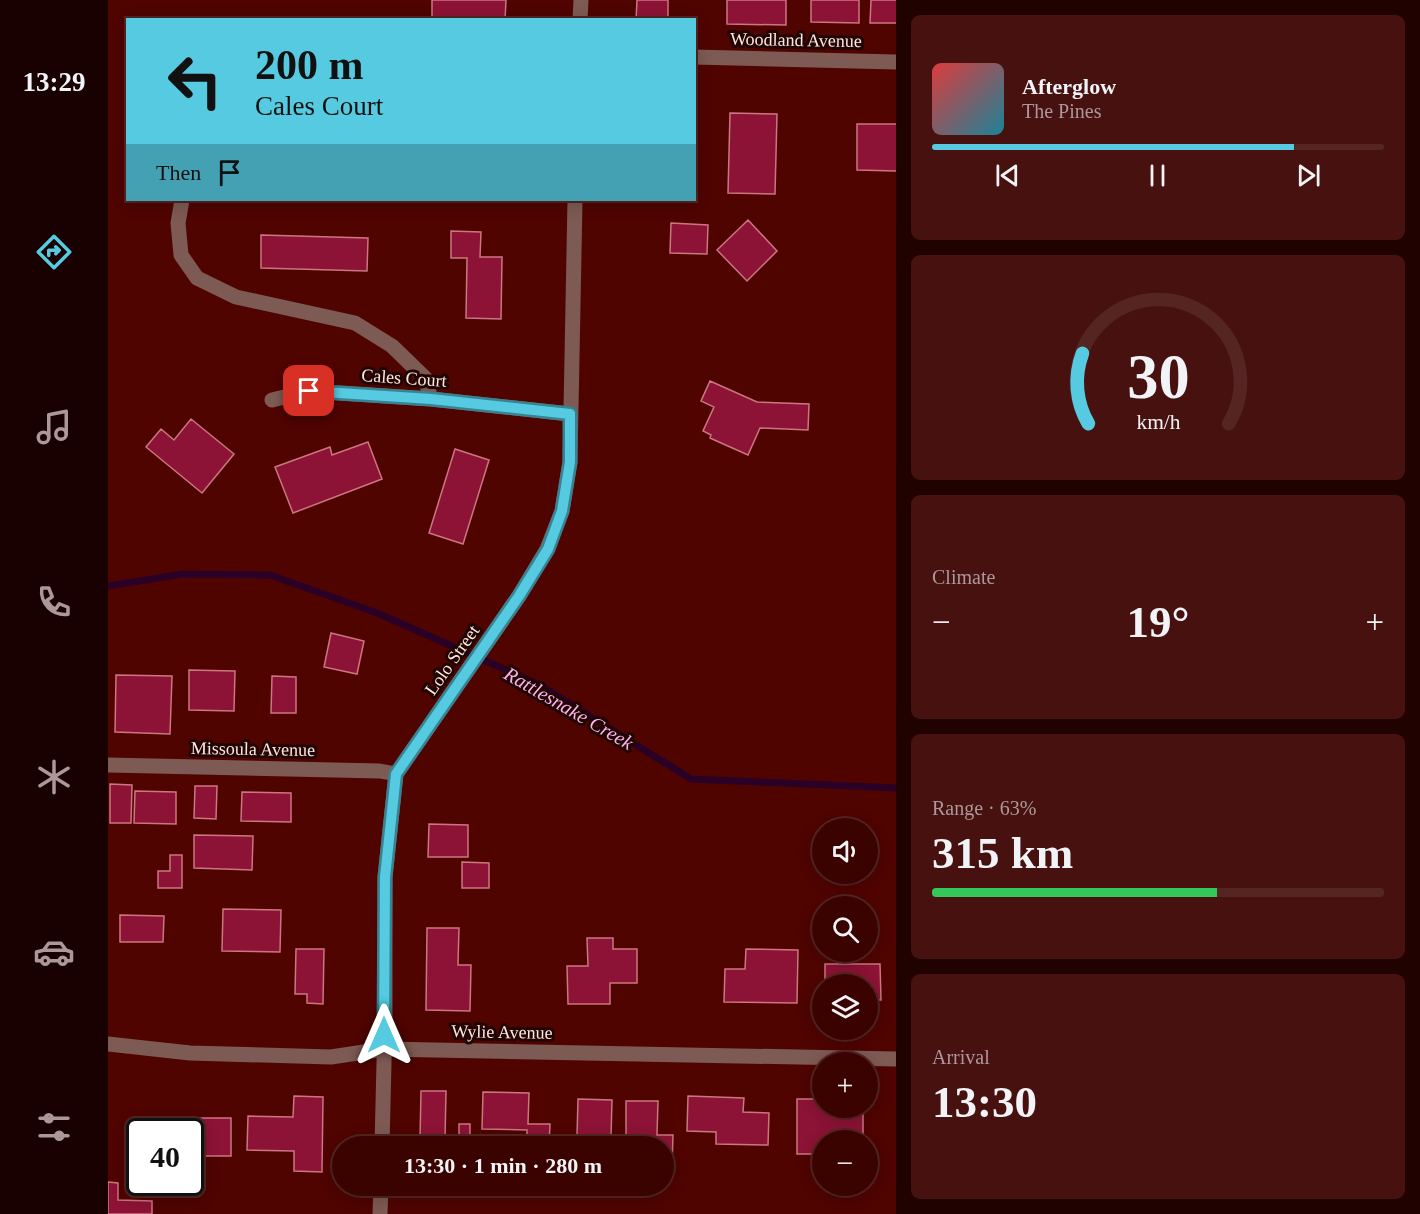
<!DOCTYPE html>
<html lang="en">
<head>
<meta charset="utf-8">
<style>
	body { margin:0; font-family:"Times New Roman",serif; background:#46110f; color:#f1f3f6; height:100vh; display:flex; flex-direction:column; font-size:22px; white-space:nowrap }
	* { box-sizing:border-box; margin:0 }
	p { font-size:20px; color:#ac9899 }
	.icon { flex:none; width:33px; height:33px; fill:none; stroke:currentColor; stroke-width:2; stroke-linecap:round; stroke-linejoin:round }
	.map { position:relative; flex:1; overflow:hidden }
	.drawer { display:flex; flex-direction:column; gap:15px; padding:15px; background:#200200; width:524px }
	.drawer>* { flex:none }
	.banner { position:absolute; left:18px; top:18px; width:570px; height:183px; border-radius:0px; box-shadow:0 3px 15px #0003,0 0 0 2px #542522; background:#55cae0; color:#111; overflow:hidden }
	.controls { position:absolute; left:704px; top:818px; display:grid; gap:12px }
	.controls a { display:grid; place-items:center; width:66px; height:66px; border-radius:50%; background:#3b0300; box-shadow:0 3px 15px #0003,0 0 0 2px #542522; font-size:30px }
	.speed { position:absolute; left:18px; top:1118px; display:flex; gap:12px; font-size:30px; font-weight:700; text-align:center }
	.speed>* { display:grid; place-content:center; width:78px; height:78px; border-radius:50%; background:#3b0300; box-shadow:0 3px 15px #0003,0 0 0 2px #542522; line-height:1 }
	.speed .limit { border:3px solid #111; border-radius:9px; background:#fff; color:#111 }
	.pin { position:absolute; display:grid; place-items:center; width:51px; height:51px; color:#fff; margin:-26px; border-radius:12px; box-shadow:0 3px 9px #0006 }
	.me { position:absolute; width:66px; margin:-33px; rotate:0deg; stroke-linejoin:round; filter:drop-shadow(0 0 4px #0008) }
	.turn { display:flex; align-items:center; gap:21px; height:126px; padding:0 30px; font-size:27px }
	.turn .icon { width:78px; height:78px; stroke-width:2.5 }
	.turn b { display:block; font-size:42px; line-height:51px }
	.then { display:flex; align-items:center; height:57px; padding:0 30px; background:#0003; gap:12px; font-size:22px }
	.big { font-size:45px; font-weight:700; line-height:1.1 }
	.drawer .card { flex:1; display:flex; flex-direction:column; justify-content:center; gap:9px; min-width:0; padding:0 21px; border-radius:9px; background:#46110f }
	.drawer .dial { align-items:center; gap:0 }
	.dial svg { height:156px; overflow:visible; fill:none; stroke:#542522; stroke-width:7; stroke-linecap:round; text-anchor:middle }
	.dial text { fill:#f1f3f6; stroke:none }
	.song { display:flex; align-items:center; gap:18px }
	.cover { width:72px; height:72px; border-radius:9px; background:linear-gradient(135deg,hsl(0 70% 55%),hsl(190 70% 35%)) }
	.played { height:6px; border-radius:3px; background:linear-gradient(90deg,#55cae0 80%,#542522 80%) }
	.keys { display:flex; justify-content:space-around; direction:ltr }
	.heat { display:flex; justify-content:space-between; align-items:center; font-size:33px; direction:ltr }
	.charge { height:9px; border-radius:4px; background:linear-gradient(90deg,#34c759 63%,#542522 0) }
	.trip { position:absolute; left:224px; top:1136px; width:342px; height:60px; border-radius:30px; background:#3b0300; box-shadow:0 3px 15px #0003,0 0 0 2px #542522; font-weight:700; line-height:60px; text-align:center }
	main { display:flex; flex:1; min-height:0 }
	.dock { display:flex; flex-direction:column; width:108px; justify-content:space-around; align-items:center; background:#180100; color:#ac9899 }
	.dock .icon { width:42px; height:42px }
	.dock .active { color:#55cae0 }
	.dock b { font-size:27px; color:#f1f3f6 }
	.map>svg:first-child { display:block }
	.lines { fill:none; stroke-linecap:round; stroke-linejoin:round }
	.stream { stroke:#2b0027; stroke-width:7 }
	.building { fill:#8c1335; stroke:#cb7681; stroke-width:1.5 }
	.minor { stroke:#7d5a53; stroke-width:15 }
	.route-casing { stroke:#378392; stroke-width:15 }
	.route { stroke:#55cae0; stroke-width:10 }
	.labels { text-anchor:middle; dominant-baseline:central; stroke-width:6; stroke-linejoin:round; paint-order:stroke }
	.street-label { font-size:18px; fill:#fbe8e4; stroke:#220502 }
	.water-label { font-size:20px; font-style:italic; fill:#fab4ef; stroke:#220502 }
</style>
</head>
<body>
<main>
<nav class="dock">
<b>13:29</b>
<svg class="icon active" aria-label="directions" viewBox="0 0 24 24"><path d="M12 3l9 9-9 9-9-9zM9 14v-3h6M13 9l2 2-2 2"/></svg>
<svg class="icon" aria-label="music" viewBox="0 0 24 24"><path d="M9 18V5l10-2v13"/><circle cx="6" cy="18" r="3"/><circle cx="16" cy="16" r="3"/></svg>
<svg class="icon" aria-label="phone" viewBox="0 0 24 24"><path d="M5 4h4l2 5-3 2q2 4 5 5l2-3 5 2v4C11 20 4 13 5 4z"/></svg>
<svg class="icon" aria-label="climate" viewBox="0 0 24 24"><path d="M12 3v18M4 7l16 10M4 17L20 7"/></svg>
<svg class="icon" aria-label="car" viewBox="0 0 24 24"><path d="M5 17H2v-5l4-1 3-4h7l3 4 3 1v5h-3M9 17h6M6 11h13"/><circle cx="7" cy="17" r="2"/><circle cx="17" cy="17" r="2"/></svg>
<svg class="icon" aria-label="filters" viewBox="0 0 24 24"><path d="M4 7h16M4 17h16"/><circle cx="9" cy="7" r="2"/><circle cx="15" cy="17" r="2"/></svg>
</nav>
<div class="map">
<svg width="789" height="1214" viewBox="0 0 789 1214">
	<rect width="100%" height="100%" fill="#4f0400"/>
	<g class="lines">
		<path class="stream" d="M0 586 75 574 162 575 269 613 430 684 583 779 789 788"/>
	</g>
	<path class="building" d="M324 0H398L397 20H324Z
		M529 0H560V20H528Z
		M619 0H678V25L619 24Z
		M703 0H751V23L703 22Z
		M763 0H789V23H762Z
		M622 113 669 114 667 194 620 193Z
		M749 124H789V171L749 170Z
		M640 220 669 251 639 281 609 250Z
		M563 223 600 225 599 254 562 253Z
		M343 231 373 232 372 257H394L393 319 358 318 359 258H343Z
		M153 235 260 238 259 271 153 268Z
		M602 381 649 402 701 404 700 430 652 428 640 455 602 438 603 435 595 431 606 407 593 401Z
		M83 419 126 454 94 493 38 447 53 429 66 440Z
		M260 442 274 479 185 513 167 467 222 447 224 455Z
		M347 449 381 460 355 544 321 533Z
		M223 633 256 641 249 674 216 667Z
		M81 670 127 671 126 711 81 710Z
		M8 675 64 676 62 734 7 732Z
		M164 676 188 677V713H163Z
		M2 784 24 785 23 823H2Z
		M87 786H109L108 819 86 818Z
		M27 791 68 792V824L26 823Z
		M134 792 183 793V822L133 821Z
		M321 824 360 825V857H320Z
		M86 835 145 836 144 870 86 868Z
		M62 855H74V888H50V871H62Z
		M354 862 381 863V888H354Z
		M115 909 173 910 172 952 114 951Z
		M12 915 56 916 55 942H12Z
		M319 928H351L350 965H363L362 1011 318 1010Z
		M479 938H505V949H529V983H502V1004H460L459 966H480Z
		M188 949H216L215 1004 199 1003V994H187Z
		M638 949 690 950 689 1003 616 1002 617 969H637Z
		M717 964H772L773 1000H759V984L717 982Z
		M313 1091H338L337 1140H312Z
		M375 1092 421 1093 420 1124H442L441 1146H419V1130L374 1129Z
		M186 1096 215 1097 214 1172 186 1171V1151L139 1150 140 1116 185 1117Z
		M580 1096 636 1098 635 1112 661 1113 660 1145 608 1144V1132L579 1131Z
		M470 1099 504 1100 503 1137 469 1136Z
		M689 1099H714V1107H755V1139L714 1140V1154H689Z
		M518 1101H550L549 1135H565L564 1168 555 1167V1146H518Z
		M68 1118H123V1156H82V1131H68Z
		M351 1124H362V1142L351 1141Z
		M446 1136 466 1137V1146H446Z
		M0 1182 10 1183V1200L44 1201V1214H0Z"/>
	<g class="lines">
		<path class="minor" d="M472 20 473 0
			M586 57 789 62
			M74 200 70 223 73 255 89 278 128 297 247 323 284 346 317 378 323 399
			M164 400 201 391 323 399 462 414
			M0 765 272 771 288 774
			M0 1044 82 1053 223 1057 276 1049 789 1059
			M274 1146 277 1021V877L288 774 411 596 439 549 454 511 462 462 467 200
			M272 1214 273 1185"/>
	</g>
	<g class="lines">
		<g class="route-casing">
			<path id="route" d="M201 391 323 399 462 414V462L454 511 440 549 411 596 288 774 277 877 276 1035"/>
		</g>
		<use href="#route" class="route"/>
	</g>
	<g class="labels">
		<g class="street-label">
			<text transform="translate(688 40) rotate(1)">Woodland Avenue</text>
			<text transform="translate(296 378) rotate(4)">Cales Court</text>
			<text transform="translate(344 660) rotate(-55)">Lolo Street</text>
			<text transform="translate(145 749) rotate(1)">Missoula Avenue</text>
			<text transform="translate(394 1032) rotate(1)">Wylie Avenue</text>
		</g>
		<g class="water-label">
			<text transform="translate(461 708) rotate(30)">Rattlesnake Creek</text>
		</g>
	</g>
</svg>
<div class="controls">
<a><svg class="icon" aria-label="sound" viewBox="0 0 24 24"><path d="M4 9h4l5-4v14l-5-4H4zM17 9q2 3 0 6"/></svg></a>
<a><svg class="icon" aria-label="search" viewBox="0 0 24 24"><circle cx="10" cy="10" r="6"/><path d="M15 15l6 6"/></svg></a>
<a><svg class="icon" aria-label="layers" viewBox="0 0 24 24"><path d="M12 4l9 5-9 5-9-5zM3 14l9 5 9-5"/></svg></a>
<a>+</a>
<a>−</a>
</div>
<div class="speed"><div class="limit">40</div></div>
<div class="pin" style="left:201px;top:391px;background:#d93025"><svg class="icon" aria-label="arrive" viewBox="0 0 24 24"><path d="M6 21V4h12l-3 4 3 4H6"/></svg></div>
<svg class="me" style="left:276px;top:1035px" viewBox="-20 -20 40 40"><path d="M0-17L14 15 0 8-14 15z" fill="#55cae0" stroke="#fff" stroke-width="4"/></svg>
<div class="trip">13:30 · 1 min · 280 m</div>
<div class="banner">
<div class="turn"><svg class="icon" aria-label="left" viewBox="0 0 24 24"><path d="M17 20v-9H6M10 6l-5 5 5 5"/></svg><div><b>200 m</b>Cales Court</div></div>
<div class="then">Then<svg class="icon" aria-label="arrive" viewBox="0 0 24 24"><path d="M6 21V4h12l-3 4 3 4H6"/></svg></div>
</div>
</div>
<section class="drawer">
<div class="card">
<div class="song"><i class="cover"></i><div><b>Afterglow</b><p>The Pines</p></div></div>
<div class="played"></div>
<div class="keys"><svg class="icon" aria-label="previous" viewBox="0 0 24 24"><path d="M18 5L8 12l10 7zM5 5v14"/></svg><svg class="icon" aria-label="pause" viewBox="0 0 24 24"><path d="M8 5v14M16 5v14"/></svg><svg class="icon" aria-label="next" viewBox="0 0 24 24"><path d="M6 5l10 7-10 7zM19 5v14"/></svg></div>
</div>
<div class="card dial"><svg viewBox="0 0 100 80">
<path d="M14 69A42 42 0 1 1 86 69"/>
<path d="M14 69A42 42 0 0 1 11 33" stroke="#55cae0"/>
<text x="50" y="56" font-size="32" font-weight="700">30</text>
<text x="50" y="72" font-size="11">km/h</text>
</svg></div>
<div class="card"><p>Climate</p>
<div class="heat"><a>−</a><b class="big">19°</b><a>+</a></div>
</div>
<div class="card"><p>Range · 63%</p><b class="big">315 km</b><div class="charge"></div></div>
<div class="card"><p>Arrival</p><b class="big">13:30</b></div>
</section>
</main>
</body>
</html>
